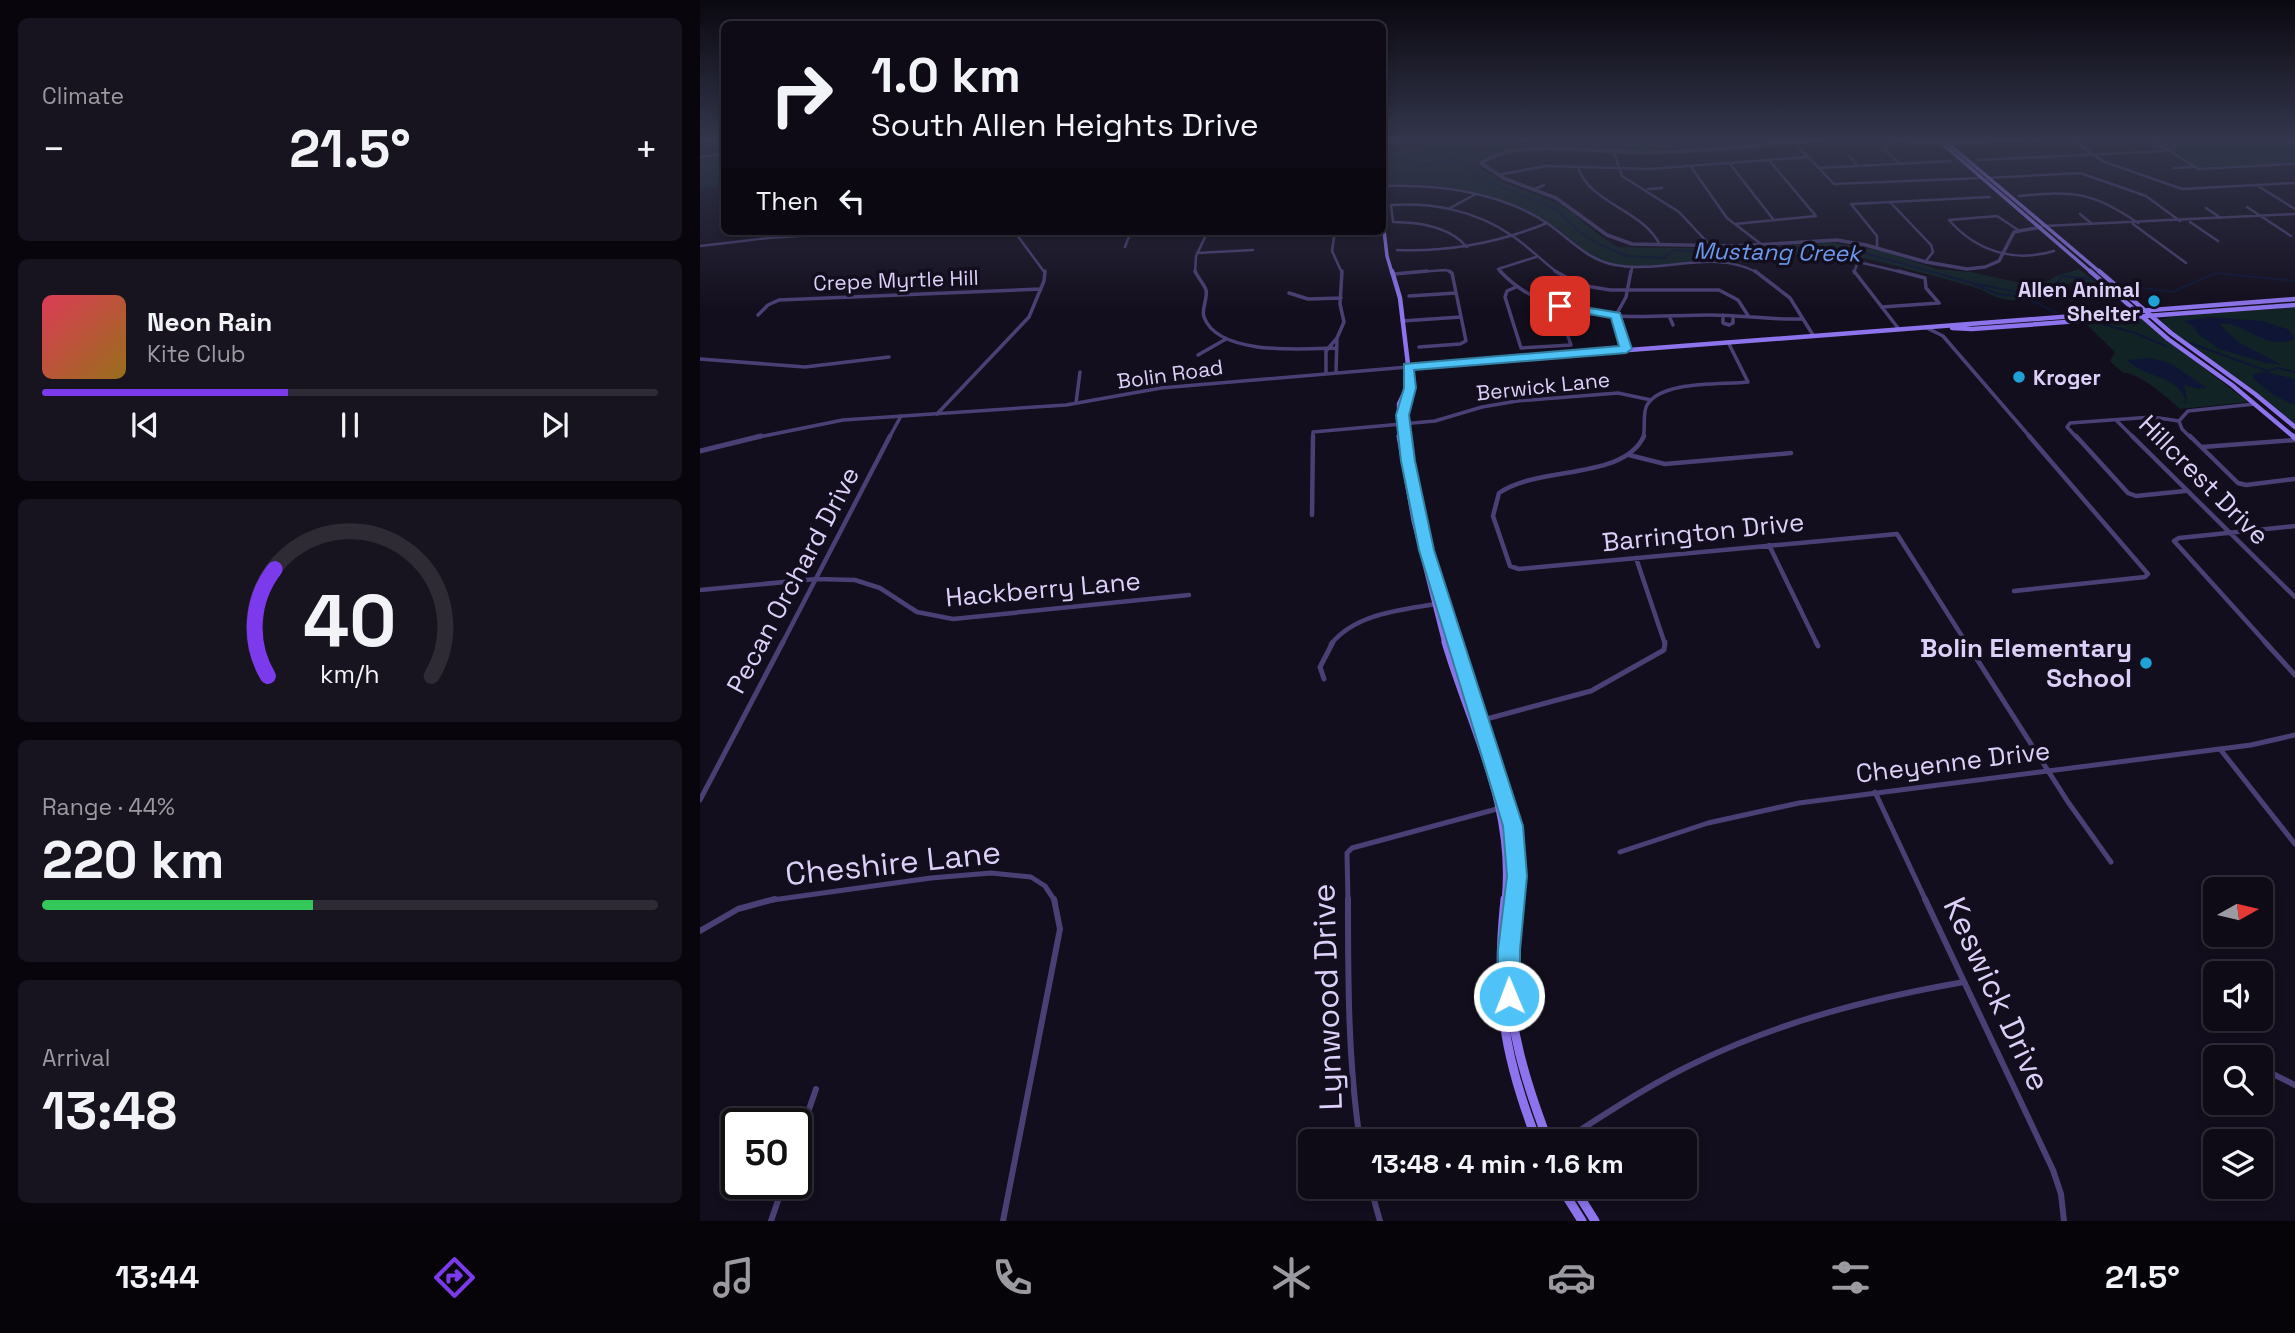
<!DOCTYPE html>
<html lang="en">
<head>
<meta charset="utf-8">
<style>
	body { margin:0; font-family:"Space Grotesk",sans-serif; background:#17131f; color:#f1f3f6; height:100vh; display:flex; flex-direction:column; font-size:26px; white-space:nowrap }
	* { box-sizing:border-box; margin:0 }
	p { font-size:23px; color:#9b9aa1 }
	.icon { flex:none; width:38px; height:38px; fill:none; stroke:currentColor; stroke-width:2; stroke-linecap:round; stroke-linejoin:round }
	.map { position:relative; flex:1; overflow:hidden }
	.sheet { display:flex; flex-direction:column; gap:18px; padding:18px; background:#08060c; width:700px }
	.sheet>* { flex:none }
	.hud { position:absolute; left:21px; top:21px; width:665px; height:214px; border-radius:10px; box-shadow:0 4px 10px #0003,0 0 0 2px #2e2b35; background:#0e0a16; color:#f1f3f6; overflow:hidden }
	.needle { width:46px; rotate:82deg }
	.fabs { position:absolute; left:1503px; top:877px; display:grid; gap:14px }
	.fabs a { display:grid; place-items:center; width:70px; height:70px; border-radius:10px; background:#0e0a16; box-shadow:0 4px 10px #0003,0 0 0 2px #2e2b35; font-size:35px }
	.speed { position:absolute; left:21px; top:1108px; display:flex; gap:14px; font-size:35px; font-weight:700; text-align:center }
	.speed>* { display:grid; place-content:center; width:91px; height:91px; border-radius:50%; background:#0e0a16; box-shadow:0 4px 10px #0003,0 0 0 2px #2e2b35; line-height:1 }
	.speed .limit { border:4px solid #111; border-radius:10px; background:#fff; color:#111 }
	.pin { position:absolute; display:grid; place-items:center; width:60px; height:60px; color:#fff; margin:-30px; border-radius:14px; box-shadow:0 4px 10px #0006 }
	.me { position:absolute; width:77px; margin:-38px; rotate:359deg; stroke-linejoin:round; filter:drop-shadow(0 0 5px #0008) }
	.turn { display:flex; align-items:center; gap:24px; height:147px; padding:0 35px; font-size:32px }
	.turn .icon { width:91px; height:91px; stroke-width:2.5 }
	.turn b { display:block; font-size:49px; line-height:60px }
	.then { display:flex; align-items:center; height:66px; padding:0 35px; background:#0003; gap:14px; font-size:26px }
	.big { font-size:52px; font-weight:700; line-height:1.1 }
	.sheet .card { flex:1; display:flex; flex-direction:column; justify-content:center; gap:10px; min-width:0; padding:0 24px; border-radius:10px; background:#17131f }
	.sheet .dial { align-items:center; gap:0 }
	.dial svg { height:182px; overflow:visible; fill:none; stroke:#2e2b35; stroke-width:7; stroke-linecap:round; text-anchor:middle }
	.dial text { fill:#f1f3f6; stroke:none }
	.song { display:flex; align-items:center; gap:21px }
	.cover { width:84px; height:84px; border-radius:10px; background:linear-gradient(135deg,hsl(350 70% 55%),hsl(40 70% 35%)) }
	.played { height:7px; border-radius:4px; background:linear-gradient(90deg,#7c3aed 40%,#2e2b35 40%) }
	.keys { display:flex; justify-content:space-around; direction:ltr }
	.heat { display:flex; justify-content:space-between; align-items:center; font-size:38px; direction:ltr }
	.charge { height:10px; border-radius:5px; background:linear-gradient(90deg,#34c759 44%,#2e2b35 0) }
	.trip { position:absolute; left:598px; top:1129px; width:399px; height:70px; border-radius:10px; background:#0e0a16; box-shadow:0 4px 10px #0003,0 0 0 2px #2e2b35; font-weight:700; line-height:70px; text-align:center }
	.tab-bar { display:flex; height:112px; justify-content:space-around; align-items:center; background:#060409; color:#9b9aa1 }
	.tab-bar .icon { width:49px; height:49px }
	.tab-bar .selected { color:#7c3aed }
	.tab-bar b { font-size:32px; color:#f1f3f6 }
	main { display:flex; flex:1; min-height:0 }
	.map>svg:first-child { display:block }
	.green { fill:#122326 }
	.water { fill:#0f1635 }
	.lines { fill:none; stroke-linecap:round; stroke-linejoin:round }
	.stream { stroke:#0f1635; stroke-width:2 }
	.minor-far4 { stroke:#4b4075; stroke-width:2.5 }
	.minor-far3 { stroke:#4b4075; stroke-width:3.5 }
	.minor-far2 { stroke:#4b4075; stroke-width:4.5 }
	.minor-far1 { stroke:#4b4075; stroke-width:5 }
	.minor { stroke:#4b4075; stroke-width:6 }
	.tertiary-far1 { stroke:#4b4075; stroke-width:3.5 }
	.tertiary { stroke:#4b4075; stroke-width:5 }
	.secondary-far4 { stroke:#8d74ec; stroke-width:3.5 }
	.secondary-far3 { stroke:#8d74ec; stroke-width:4.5 }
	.secondary-far2 { stroke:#8d74ec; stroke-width:5 }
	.secondary-far1 { stroke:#8d74ec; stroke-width:7 }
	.secondary { stroke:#8d74ec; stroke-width:9 }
	.route { fill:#4fc3f7; stroke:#337fa1; stroke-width:2 }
	.poi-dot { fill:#1ea3d7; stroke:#130e1d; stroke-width:2.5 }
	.labels { text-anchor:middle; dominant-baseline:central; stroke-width:7; stroke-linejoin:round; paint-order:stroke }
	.far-street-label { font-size:21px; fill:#dcd0f9; stroke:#130e1d }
	.far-poi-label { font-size:21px; font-weight:bold; fill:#dcd0f9; stroke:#130e1d; text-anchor:end }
	.far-water-label { font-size:23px; font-style:italic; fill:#6c99eb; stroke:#130e1d }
	.street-label { font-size:26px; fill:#dcd0f9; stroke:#130e1d }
	.poi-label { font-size:26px; font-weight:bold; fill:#dcd0f9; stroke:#130e1d; text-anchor:end }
	.near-street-label { font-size:32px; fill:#dcd0f9; stroke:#130e1d }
</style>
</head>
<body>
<main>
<section class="sheet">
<div class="card"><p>Climate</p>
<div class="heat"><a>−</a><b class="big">21.5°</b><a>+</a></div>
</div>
<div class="card">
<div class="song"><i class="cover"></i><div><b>Neon Rain</b><p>Kite Club</p></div></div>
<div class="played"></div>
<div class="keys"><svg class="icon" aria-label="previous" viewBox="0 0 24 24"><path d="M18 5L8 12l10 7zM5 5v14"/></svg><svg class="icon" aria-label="pause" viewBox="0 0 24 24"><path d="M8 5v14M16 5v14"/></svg><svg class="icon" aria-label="next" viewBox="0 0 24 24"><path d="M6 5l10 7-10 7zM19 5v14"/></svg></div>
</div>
<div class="card dial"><svg viewBox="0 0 100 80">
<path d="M14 69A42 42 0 1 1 86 69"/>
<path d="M14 69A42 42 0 0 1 17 22" stroke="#7c3aed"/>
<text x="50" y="56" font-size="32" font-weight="700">40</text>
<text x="50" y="72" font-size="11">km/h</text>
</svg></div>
<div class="card"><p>Range · 44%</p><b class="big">220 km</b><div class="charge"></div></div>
<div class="card"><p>Arrival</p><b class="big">13:48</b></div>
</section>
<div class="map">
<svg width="1595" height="1221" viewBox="0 0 1595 1221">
	<rect width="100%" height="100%" fill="#130e1d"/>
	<path class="green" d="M754 140H1067L958 150 918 151 826 145V148L785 157 776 164C804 189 824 187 855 202 875 211 895 235 918 247L1041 249 1129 242 1183 251 1236 269 1271 272 1338 287 1356 276 1379 269 1398 284C1382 283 1365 277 1356 294 1341 296 1318 303 1303 299 1293 297 1284 290 1273 287 1243 279 1115 238 1092 256L1094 260C1069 263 1044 262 1019 262 981 261 940 274 903 261 881 253 866 232 847 221 797 191 739 181 683 185V153Z
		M1454 140H1585L1595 146V163L1495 167Z
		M24 156V185L0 189V158Z
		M1595 307V425C1551 388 1503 357 1459 320L1470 317Z
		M1441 319 1548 402 1480 409C1468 398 1439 372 1423 373L1410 361 1415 352 1384 322Z"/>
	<path class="water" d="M1511 317 1562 321 1590 330 1594 339C1566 353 1542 319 1519 324L1538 342 1582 365 1566 363 1519 349 1498 334 1494 327 1483 321Z
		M1450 358 1470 363 1507 388 1498 389 1484 385 1487 397 1486 404 1483 402 1486 401C1477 374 1445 379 1427 360Z
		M1565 372 1595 379V405L1575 396 1553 379V374Z"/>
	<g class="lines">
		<path class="stream" d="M845 140 877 146 1011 140
			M698 158 720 166 753 160 762 163 783 179 857 210 883 235 901 245 927 256 966 258V255L975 250 1056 256 1095 248 1161 252 1272 283 1322 293 1350 292 1362 276 1391 279
			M682 160 826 140
			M0 189 24 184
			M1273 284 1298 294 1325 297 1357 313
			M1420 285 1473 292 1515 273 1595 281
			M1402 324 1435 333 1466 346
			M1490 343 1567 371 1577 368 1595 372"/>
		<path class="minor-far4" d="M1373 140 1402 161 1482 189 1595 183
			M1452 140 1498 169 1595 164
			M1093 141 1134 184 1280 178
			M1194 141 1242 144
			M1194 141 1184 149 1199 163
			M0 142 16 140
			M1248 144 1321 140
			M914 153 922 176 979 212 1009 244
			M1149 156 1157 165
			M0 157 24 154
			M1278 160 1467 151
			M1030 164 1073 219
			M991 167 1027 218 1061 244
			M878 168C892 205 942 209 960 245
			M1119 168 1251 161
			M1474 168 1492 167
			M798 175 846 166 950 169 1107 157
			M1287 178 1380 173 1446 196 1480 221
			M682 186C739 184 798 191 847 223 869 238 887 260 915 265 962 274 1014 248 1058 273
			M1558 186 1595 209
			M948 189 962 188
			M833 190 844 185
			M1319 196C1373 191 1392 191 1438 223
			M1190 202 1231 245 1233 252 1226 261
			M1547 207 1591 236
			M750 208 776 194
			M1506 208 1521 218
			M1380 214 1391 223
			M1490 222 1518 241
			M1035 224 1116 216 1069 160
			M1433 224 1486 263
			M1344 226 1595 214
			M1318 230 1297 216 1249 220C1276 251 1314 263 1354 251
			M314 231 345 273
			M635 231 632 251 642 273
			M0 246 68 238 176 231
			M425 247 431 231
			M767 247C749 226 719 222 693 222L691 205C733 202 776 211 811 235 828 246 842 261 858 273
			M1177 247V236L1151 204 1290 197
			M697 250C750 252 798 243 847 223
			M497 253 553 250
			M1124 258 1146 259 1205 273
			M495 273 496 256 508 231
			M704 273 746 270 752 273
			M802 273 798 269 836 257
			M931 273 932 268
			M1154 273 1158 261"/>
		<path class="minor-far3" d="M495 271C498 278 504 284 506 290 508 299 501 309 504 317 518 356 603 349 636 348
			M800 271C854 329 940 315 1010 315 1041 315 1071 320 1102 319
			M855 271 880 285 910 290H1019L1038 300 1049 317
			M1055 271 1090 298 1113 335
			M1154 271 1198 328
			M1198 271 1225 278 1226 288 1239 303
			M694 274 727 271
			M816 287 807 291 805 297 821 348 871 345 862 319 866 308
			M589 293 608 299 641 298
			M709 296 756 293
			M1182 307 1239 303
			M58 315 68 305 79 300 341 289
			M1023 315V323L1029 325 1033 323V316
			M970 318 973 325
			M702 321 761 317
			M1225 327 1243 336 1331 438
			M719 347 760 344 766 341 752 273 749 271
			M926 349 916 315 926 297 931 271
			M498 355 526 339
			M0 359 105 367 189 357
			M636 372 637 338
			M626 373V351L637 338 644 322 640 304 642 271
			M376 403 380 372
			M237 414 329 317 344 281 345 271
			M1416 420 1434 438
			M1479 421 1482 429 1491 438
			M1479 421 1488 411 1555 404
			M189 438 201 416
			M613 438V432L735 421 782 407 817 401 918 393 951 400
			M943 438C946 428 942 414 947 405 962 380 1022 385 1048 382L1028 342
			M1377 438 1367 427 1370 423 1452 417 1479 421"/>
		<path class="minor-far2" d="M944 436C923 481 839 465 799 493L793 516 810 566 819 569 1197 534 1267 644
			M1376 436 1428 493 1436 496 1485 491
			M1432 436 1595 597
			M1490 436 1538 483 1546 485 1595 479
			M1502 447 1595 440
			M929 455 965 464 1091 453
			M612 515 613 436
			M1069 545 1117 644
			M936 558 965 644
			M0 590 116 579 155 580 180 588 217 612 253 619 489 595
			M1314 591 1445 577 1448 574 1329 436
			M82 644 190 436
			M631 644C657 612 704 610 741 603
			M1567 644 1474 541 1479 538 1595 526"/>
		<path class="minor-far1" d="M1116 642 1118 646
			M1266 642 1368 802 1411 862
			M1565 642 1595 675
			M624 679 620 667 633 642
			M779 721 891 691 964 650 965 642
			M1520 749 1595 844
			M1175 792 1226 901
			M0 800 83 642
			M920 852 1008 823 1099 803 1551 745 1595 735
			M65 901 231 878 291 873 331 877 345 886 355 901
			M648 901 647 853 652 848 808 806"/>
		<path class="minor" d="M648 899C648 980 648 1061 660 1141
			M1225 899 1353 1170 1361 1194 1364 1221
			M0 931 38 909 75 899
			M1561 1068 1595 1085
			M863 1141C907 1113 950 1084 997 1062 1082 1021 1172 998 1264 982
			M96 1147 116 1089
			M670 1186 680 1221
			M71 1221 84 1183
			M303 1221 360 929 354 899"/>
		<path class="tertiary-far1" d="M1124 140C1063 144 1001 153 941 153 895 153 820 137 781 163L803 178 856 198 907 235 932 244 1037 246 1137 240 1166 245 1226 262 1267 269 1285 267 1299 261 1314 232 1341 227
			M1588 140 1595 144
			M54 438 143 420 366 405 461 388 708 367"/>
		<path class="tertiary" d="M0 451 61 436"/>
		<path class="secondary-far4" d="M1238 140 1392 273
			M1244 140 1401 273
			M682 213 687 256 692 273"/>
		<path class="secondary-far3" d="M692 271 700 298 710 381 703 415 706 438
			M1390 271 1468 339 1532 385 1595 438
			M1399 271 1471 333 1555 394 1595 427
			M1252 328 1272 329 1595 305
			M708 367 1595 299
			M700 438 699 404 706 389"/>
		<path class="secondary-far2" d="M699 436 714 521 745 644
			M706 436 715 502 754 644
			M1593 436 1595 438"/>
		<path class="secondary-far1" d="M745 642C771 730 815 806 805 901
			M754 642 813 826 817 876 814 901"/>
		<path class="secondary" d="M805 899C795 995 802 1051 837 1141
			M815 899C812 920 808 942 808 963 808 1026 826 1083 848 1141
			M860 1186 882 1221
			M873 1186 895 1221"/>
	</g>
	<linearGradient id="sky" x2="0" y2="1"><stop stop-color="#0a0810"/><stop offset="0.45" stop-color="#33364c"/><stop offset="1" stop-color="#33364c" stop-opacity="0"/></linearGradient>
	<rect width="1595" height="311" fill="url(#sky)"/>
	<path class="route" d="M860 303 920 313 932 349 926 353 714 370 716 388 709 415 715 461 734 550 823 826 827 876 820 950V996L817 1004 809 1007 801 1004 798 996V950L807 876 803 826 719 550 701 461 696 415 704 388V364L919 346 911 318 856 308 855 306Z"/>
	<g class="poi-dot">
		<circle cx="1454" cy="301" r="7"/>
		<circle cx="1319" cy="377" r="7"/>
		<circle cx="1446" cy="663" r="7"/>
	</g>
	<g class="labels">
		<g class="far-street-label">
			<text transform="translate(196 280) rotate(-2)">Crepe Myrtle Hill</text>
			<text transform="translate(470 374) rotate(-8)">Bolin Road</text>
			<text transform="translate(843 386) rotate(-6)">Berwick Lane</text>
		</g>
		<g class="far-poi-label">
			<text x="1440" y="289">Allen Animal<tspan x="1440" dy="24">Shelter</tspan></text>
			<text x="1333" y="377" text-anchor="start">Kroger</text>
		</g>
		<g class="far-water-label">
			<text transform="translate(1077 252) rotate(1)">Mustang Creek</text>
		</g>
		<g class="street-label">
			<text transform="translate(1504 480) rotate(45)">Hillcrest Drive</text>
			<text transform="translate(1003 532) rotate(-6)">Barrington Drive</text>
			<text transform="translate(93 580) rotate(-62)">Pecan Orchard Drive</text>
			<text transform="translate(343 589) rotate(-5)">Hackberry Lane</text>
			<text transform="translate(1253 762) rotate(-7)">Cheyenne Drive</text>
		</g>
		<g class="poi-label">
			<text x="1432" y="648">Bolin Elementary<tspan x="1432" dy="30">School</tspan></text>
		</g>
		<g class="near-street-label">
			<text transform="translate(193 863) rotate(-6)">Cheshire Lane</text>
			<text transform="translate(1297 994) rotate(65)">Keswick Drive</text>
			<text transform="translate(627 997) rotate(-92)">Lynwood Drive</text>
		</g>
	</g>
</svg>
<div class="fabs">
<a><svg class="needle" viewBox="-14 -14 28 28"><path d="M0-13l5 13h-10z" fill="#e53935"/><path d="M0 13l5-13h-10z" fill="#9b9aa1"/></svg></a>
<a><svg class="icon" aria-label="sound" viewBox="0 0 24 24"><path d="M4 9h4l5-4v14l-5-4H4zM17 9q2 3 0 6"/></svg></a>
<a><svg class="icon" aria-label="search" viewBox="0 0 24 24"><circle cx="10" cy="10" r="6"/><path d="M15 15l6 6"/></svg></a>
<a><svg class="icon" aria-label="layers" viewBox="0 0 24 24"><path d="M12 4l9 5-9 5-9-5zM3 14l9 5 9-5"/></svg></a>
</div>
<div class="speed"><div class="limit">50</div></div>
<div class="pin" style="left:860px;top:306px;background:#d93025"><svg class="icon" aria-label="arrive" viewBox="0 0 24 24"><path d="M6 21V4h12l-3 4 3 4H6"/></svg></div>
<svg class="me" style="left:809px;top:996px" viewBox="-20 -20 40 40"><circle r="17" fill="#4fc3f7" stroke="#fff" stroke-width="3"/><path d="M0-11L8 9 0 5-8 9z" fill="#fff"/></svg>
<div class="trip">13:48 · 4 min · 1.6 km</div>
<div class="hud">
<div class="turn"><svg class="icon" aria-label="right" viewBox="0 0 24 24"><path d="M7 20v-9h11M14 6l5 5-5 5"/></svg><div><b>1.0 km</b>South Allen Heights Drive</div></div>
<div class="then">Then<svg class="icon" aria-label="left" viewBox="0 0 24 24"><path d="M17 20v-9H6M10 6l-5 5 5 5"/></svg></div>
</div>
</div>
</main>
<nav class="tab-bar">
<b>13:44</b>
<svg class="icon selected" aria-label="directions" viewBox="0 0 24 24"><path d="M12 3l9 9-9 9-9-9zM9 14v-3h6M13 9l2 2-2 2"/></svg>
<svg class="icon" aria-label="music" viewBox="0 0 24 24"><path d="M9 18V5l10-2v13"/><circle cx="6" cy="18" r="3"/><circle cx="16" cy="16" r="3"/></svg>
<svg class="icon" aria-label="phone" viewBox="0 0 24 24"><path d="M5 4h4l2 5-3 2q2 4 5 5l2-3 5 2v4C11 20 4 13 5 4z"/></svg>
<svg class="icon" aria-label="climate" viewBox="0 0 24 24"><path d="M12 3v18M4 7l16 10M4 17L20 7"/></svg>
<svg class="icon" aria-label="car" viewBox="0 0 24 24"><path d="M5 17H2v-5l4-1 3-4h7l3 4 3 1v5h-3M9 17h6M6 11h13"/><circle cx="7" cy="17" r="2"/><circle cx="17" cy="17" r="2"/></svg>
<svg class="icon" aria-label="filters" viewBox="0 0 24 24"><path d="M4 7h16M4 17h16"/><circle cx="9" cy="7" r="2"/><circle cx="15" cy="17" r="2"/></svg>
<b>21.5°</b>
</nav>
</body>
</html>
